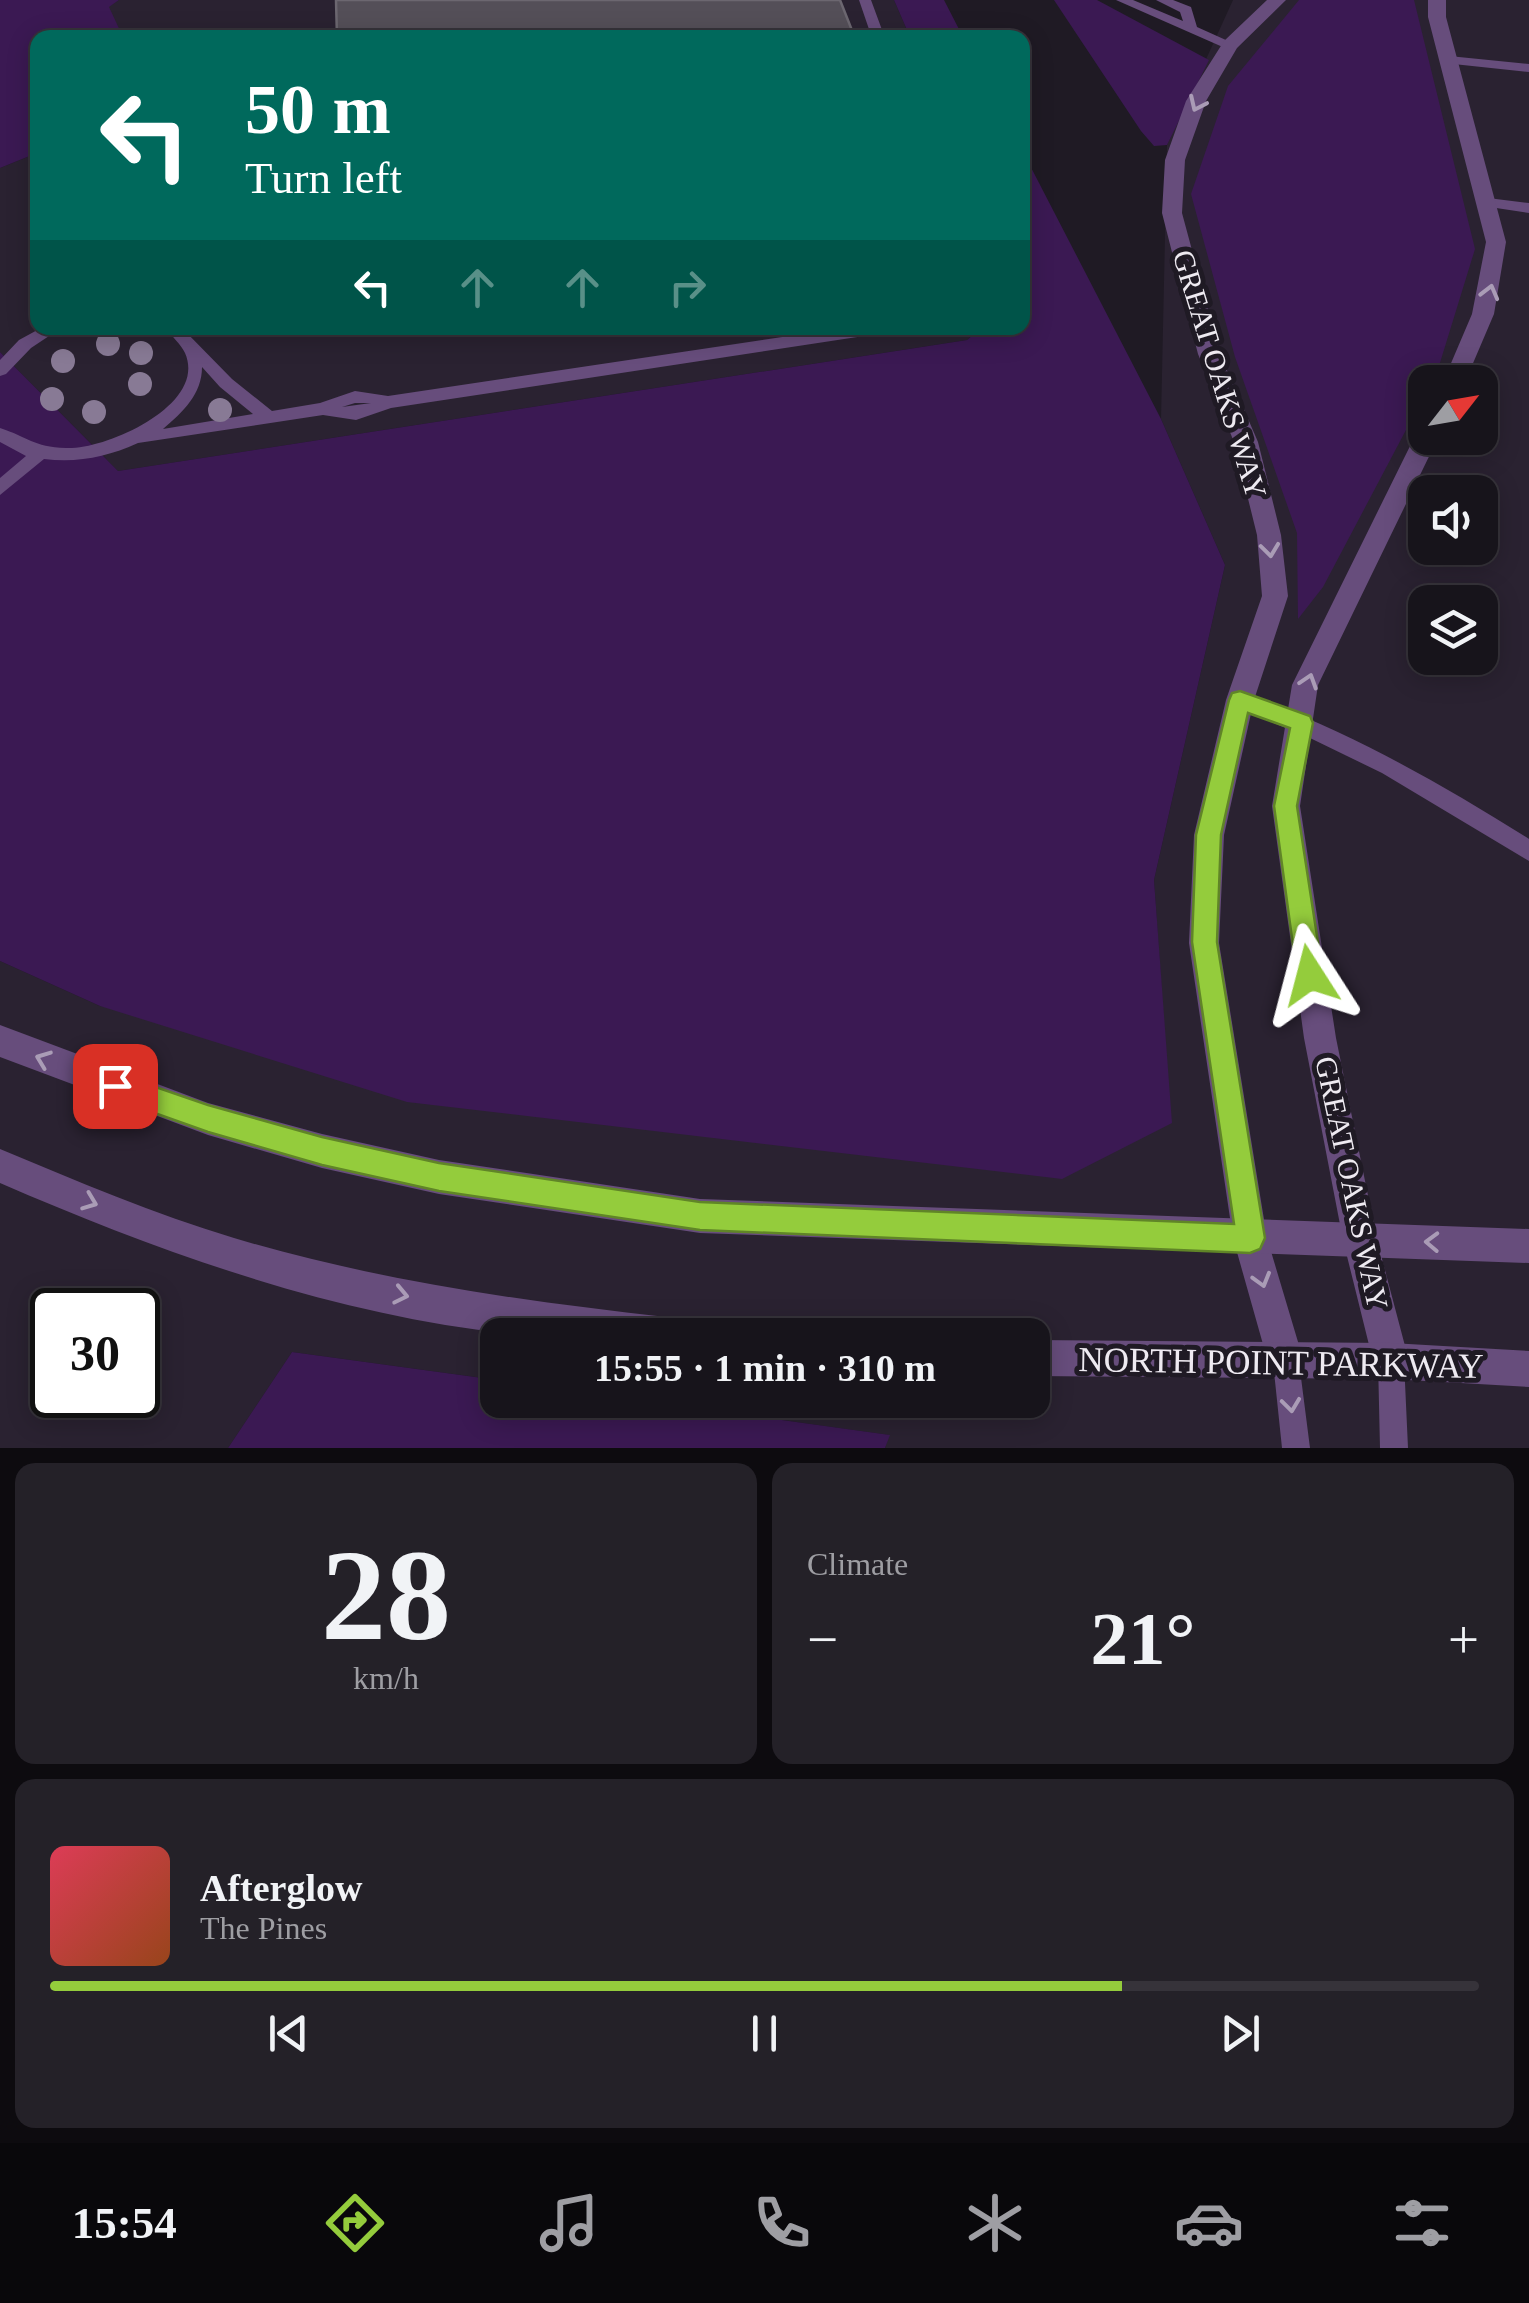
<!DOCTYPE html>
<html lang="en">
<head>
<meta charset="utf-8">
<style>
	body { margin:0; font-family:"Times New Roman",serif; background:#242128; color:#f1f3f6; height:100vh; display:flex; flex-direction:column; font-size:38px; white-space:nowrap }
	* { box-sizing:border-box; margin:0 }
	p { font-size:32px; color:#9e9ea3 }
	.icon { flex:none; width:55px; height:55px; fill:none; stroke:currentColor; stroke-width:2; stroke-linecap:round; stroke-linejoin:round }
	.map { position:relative; height:1448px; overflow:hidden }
	.details { display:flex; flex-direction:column; gap:15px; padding:15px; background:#0d0b0f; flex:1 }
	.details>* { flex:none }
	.guide { position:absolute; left:30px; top:30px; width:1000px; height:305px; border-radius:20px; box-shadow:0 5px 25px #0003,0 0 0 2px #36333a; background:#00695c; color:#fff; overflow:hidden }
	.needle { width:65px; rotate:59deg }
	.tools { position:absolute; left:1408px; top:365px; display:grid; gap:20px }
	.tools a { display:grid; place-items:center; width:90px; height:90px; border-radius:20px; background:#17141b; box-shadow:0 5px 25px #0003,0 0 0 2px #36333a; font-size:50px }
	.speed { position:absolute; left:30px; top:1288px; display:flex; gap:20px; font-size:50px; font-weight:700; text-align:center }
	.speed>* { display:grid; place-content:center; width:130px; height:130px; border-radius:50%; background:#17141b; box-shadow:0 5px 25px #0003,0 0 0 2px #36333a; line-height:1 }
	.speed .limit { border:5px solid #111; border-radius:15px; background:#fff; color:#111 }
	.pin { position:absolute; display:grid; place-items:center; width:85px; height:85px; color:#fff; margin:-42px; border-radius:20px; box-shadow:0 5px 15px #0006 }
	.me { position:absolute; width:110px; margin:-55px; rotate:351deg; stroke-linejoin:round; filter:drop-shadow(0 0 8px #0008) }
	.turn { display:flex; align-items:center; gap:35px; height:210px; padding:0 50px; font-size:45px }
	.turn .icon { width:130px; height:130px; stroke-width:2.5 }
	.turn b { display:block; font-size:70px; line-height:85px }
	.lanes { display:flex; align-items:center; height:95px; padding:0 50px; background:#0003; justify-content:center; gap:50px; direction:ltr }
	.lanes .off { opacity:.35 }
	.big { font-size:75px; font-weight:700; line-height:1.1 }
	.details .widget { flex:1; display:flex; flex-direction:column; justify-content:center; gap:15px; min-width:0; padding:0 35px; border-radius:20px; background:#242128 }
	.details .dial { align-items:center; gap:0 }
	.dial b { font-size:130px; line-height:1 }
	.song { display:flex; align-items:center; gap:30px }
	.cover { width:120px; height:120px; border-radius:15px; background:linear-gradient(135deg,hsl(350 70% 55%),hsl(20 70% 35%)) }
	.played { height:10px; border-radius:5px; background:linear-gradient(90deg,#94cc3c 75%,#36333a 75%) }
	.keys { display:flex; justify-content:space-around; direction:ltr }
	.heat { display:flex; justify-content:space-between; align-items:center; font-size:55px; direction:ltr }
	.details .tiles { flex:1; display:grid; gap:15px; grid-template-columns:1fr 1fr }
	.widget:last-child { grid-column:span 2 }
	.trip { position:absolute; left:480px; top:1318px; width:570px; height:100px; border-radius:20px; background:#17141b; box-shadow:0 5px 25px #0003,0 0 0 2px #36333a; font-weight:700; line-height:100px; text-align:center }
	.tabs { display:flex; height:160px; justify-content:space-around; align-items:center; background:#09080b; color:#9e9ea3 }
	.tabs .icon { width:70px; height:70px }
	.tabs .selected { color:#94cc3c }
	.tabs b { font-size:45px; color:#f1f3f6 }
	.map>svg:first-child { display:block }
	.built { fill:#2a2231; fill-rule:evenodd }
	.green { fill:#3b1953 }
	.building { fill:#544f58; stroke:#6c6770; stroke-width:2.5 }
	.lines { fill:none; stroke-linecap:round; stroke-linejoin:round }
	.service { fill:#674d7c; fill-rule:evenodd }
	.minor { fill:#674d7c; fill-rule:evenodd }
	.tertiary { fill:#674d7c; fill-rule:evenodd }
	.tree { fill:#887a95 }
	.oneway { stroke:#aa9cb6 }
	.route { fill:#94cc3c; stroke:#608527; stroke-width:2.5 }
	.labels { text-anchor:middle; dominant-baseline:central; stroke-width:10; stroke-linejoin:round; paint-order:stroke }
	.street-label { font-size:30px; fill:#eeeaf1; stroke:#1f1a24 }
	.near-street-label { font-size:35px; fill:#eeeaf1; stroke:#1f1a24 }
</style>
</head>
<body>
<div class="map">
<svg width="1529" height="1448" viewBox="0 0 1529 1448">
	<rect width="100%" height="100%" fill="#1f1a24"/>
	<path class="built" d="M119 0H894L910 37 123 38 108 7Z
		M1233 0H1529V1448H885L889 1435 639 1400H1032V1335H498L497 1380 292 1352 228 1448H0V961L100 1006 1171 1123 1154 880 1225 565 1161 419 1167 145ZM1425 382H1480V438H1425ZM1425 492H1480V548H1425ZM1425 602H1480V658H1425ZM52 1310H138V1395H52Z
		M37 153 38 328H981L967 340 118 471 0 352V168Z"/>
	<path class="green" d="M0 0H119L109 7 123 37 38 38 37 153 0 168Z
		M894 0H944L963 37H910Z
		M1054 0H1097L1209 60 1167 145 1154 146 1141 131Z
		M1299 0H1414L1475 249 1439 366 1431 382H1425V394L1323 587 1298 619 1297 533 1235 357 1191 194 1228 86Z
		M1023 152 1161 419 1225 565 1154 880 1172 1123 1062 1179 407 1102 100 1006 0 961V352L118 471 967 340 981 328H1022Z
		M292 1352 497 1380 498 1400H639L890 1435 885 1448H228Z"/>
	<path class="building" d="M336 0H840L855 38H337Z"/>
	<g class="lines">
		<path class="service" d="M859 0H871L885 38H872Z
			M1116 0H1133L1183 21 1180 12 1156 0H1173L1191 7 1197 27 1237 45 1225 48Z
			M1449 56 1529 64V72L1444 63 1442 60Z
			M1488 198 1529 203V213L1483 206V200Z
			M41 328H61L31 348 6 374 0 376V360L19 340Z
			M166 328H182L232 379 272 411 320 403 355 391 388 396 843 328H885L877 334 391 408 356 420 323 415 138 443C107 457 78 463 44 459L0 495V478L26 456 0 442V428C28 437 33 447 66 448 105 450 208 405 185 353 181 344 171 336 166 328ZM202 367 220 387 253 414 163 429C183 412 202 394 202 367ZM355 403H371L342 407Z
			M1240 692C1343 728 1437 781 1529 839V861L1382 773 1310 738 1233 706 1230 700 1233 694Z
			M1391 1348 1400 1352 1404 1361 1408 1448H1380L1378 1361 1382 1352Z
			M1286 1349 1295 1353 1299 1362 1310 1448H1282L1273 1362 1277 1353Z"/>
		<path class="minor" d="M1267 0H1286L1237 48 1206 101 1185 160 1182 213 1220 354 1258 442 1281 535 1288 596 1254 700 1224 835 1219 943 1267 1238 1304 1362 1299 1375 1286 1380 1273 1375 1268 1362 1233 1238 1189 943 1194 835 1226 700 1262 596 1257 535 1234 442 1198 354 1162 213 1165 160 1186 101 1224 41Z
			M1428 0H1446V17L1506 242 1494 314 1465 382H1443L1472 314 1486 242 1428 17Z
			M1425 430V438H1438L1318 685 1300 806 1336 1038 1377 1240 1409 1361 1404 1374 1391 1379 1378 1374 1373 1361 1343 1240 1304 1038 1272 806 1292 685 1414 438Z"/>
		<path class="tertiary" d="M0 1025 208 1103 322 1134 439 1160 700 1199 1529 1229V1263L700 1233 439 1194 322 1168 208 1135 0 1057Z
			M0 1149C77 1181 154 1214 234 1238 374 1280 521 1301 666 1317L679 1322 684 1335C631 1335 576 1340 524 1335 343 1318 166 1255 0 1183Z
			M1032 1340 1391 1343 1529 1351V1387L1391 1379 1032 1376Z"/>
	</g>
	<g class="tree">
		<circle cx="108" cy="344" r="12"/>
		<circle cx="141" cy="353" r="12"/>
		<circle cx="63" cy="361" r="12"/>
		<circle cx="140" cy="384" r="12"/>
		<circle cx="52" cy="399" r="12"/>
		<circle cx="220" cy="410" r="12"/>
		<circle cx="94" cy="412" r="12"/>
	</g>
	<defs><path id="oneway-chevron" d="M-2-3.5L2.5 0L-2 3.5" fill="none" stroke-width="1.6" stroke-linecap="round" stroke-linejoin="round" transform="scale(2.5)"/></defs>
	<g class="oneway">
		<use href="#oneway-chevron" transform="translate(1197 104) rotate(115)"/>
		<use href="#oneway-chevron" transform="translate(1490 292) rotate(-75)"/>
		<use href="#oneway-chevron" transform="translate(1270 550) rotate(83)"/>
		<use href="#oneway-chevron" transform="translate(1309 681) rotate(-72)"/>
		<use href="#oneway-chevron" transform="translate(43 1059) rotate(-159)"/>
		<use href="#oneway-chevron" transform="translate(90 1202) rotate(21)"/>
		<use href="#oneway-chevron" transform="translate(1432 1242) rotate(-178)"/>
		<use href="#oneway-chevron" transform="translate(1262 1280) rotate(74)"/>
		<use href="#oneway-chevron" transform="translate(401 1295) rotate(12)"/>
		<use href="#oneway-chevron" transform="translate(1291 1405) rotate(83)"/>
	</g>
	<path class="route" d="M1240 691 1310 716 1313 723 1297 806 1323 975 1319 984 1310 987 1301 984 1297 975 1274 806 1290 728 1248 713 1221 835 1217 942 1265 1238 1260 1249 1250 1253 700 1230 439 1191 322 1165 208 1132 115 1099 105 1095 101 1086 105 1077 115 1073 208 1105 322 1137 439 1163 700 1202 1234 1224 1192 942 1196 835 1229 700 1232 693Z"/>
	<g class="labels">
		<g class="street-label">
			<text transform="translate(1220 374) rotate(73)">GREAT OAKS WAY</text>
			<text transform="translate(1352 1183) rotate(78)">GREAT OAKS WAY</text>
		</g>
		<g class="near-street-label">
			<text transform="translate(1281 1363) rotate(1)">NORTH POINT PARKWAY</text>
		</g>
	</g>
</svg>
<div class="tools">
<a><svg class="needle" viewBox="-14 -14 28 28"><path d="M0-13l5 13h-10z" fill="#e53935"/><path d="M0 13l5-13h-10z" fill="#9e9ea3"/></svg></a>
<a><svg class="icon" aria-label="sound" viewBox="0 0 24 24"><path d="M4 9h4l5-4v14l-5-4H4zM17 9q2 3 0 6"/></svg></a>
<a><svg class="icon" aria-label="layers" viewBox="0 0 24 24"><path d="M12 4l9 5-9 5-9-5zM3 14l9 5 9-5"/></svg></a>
</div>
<div class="speed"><div class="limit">30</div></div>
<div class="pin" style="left:115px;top:1086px;background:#d93025"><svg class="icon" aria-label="arrive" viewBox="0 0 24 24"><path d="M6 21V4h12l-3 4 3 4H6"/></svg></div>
<svg class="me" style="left:1310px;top:975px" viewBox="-20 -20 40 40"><path d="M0-17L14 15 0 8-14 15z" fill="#94cc3c" stroke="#fff" stroke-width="4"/></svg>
<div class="trip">15:55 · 1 min · 310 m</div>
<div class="guide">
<div class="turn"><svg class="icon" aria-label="left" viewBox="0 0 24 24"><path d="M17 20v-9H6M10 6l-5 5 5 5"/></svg><div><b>50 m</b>Turn left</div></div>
<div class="lanes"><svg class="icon" aria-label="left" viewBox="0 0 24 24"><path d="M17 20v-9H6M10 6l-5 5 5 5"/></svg><svg class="icon off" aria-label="ahead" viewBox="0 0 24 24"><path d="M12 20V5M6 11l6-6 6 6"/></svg><svg class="icon off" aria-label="ahead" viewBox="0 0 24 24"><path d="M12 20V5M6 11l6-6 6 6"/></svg><svg class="icon off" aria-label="right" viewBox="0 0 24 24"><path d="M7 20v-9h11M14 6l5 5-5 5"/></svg></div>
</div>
</div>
<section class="details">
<div class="tiles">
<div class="widget dial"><b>28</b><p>km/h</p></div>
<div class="widget"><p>Climate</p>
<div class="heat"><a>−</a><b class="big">21°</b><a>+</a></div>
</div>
<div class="widget">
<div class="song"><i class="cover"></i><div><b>Afterglow</b><p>The Pines</p></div></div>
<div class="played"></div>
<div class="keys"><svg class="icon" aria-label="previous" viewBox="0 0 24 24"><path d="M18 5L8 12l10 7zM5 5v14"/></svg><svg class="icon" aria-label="pause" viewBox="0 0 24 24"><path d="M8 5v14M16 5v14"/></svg><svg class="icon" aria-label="next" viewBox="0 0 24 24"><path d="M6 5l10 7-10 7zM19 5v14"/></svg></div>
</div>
</div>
</section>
<nav class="tabs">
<b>15:54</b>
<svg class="icon selected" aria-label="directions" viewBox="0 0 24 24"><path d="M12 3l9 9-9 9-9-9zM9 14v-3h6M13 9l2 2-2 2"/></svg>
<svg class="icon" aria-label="music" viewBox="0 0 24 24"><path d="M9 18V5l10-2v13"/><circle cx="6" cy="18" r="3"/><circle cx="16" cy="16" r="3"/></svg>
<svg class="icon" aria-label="phone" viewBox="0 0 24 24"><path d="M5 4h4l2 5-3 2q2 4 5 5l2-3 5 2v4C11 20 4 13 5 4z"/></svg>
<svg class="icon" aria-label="climate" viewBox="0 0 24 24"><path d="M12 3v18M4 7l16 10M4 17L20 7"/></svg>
<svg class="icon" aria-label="car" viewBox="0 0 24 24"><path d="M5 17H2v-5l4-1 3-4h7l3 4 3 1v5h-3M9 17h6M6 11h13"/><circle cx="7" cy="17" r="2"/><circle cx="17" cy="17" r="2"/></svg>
<svg class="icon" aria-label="filters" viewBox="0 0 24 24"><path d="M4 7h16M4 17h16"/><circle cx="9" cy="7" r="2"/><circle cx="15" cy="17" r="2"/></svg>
</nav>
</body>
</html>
